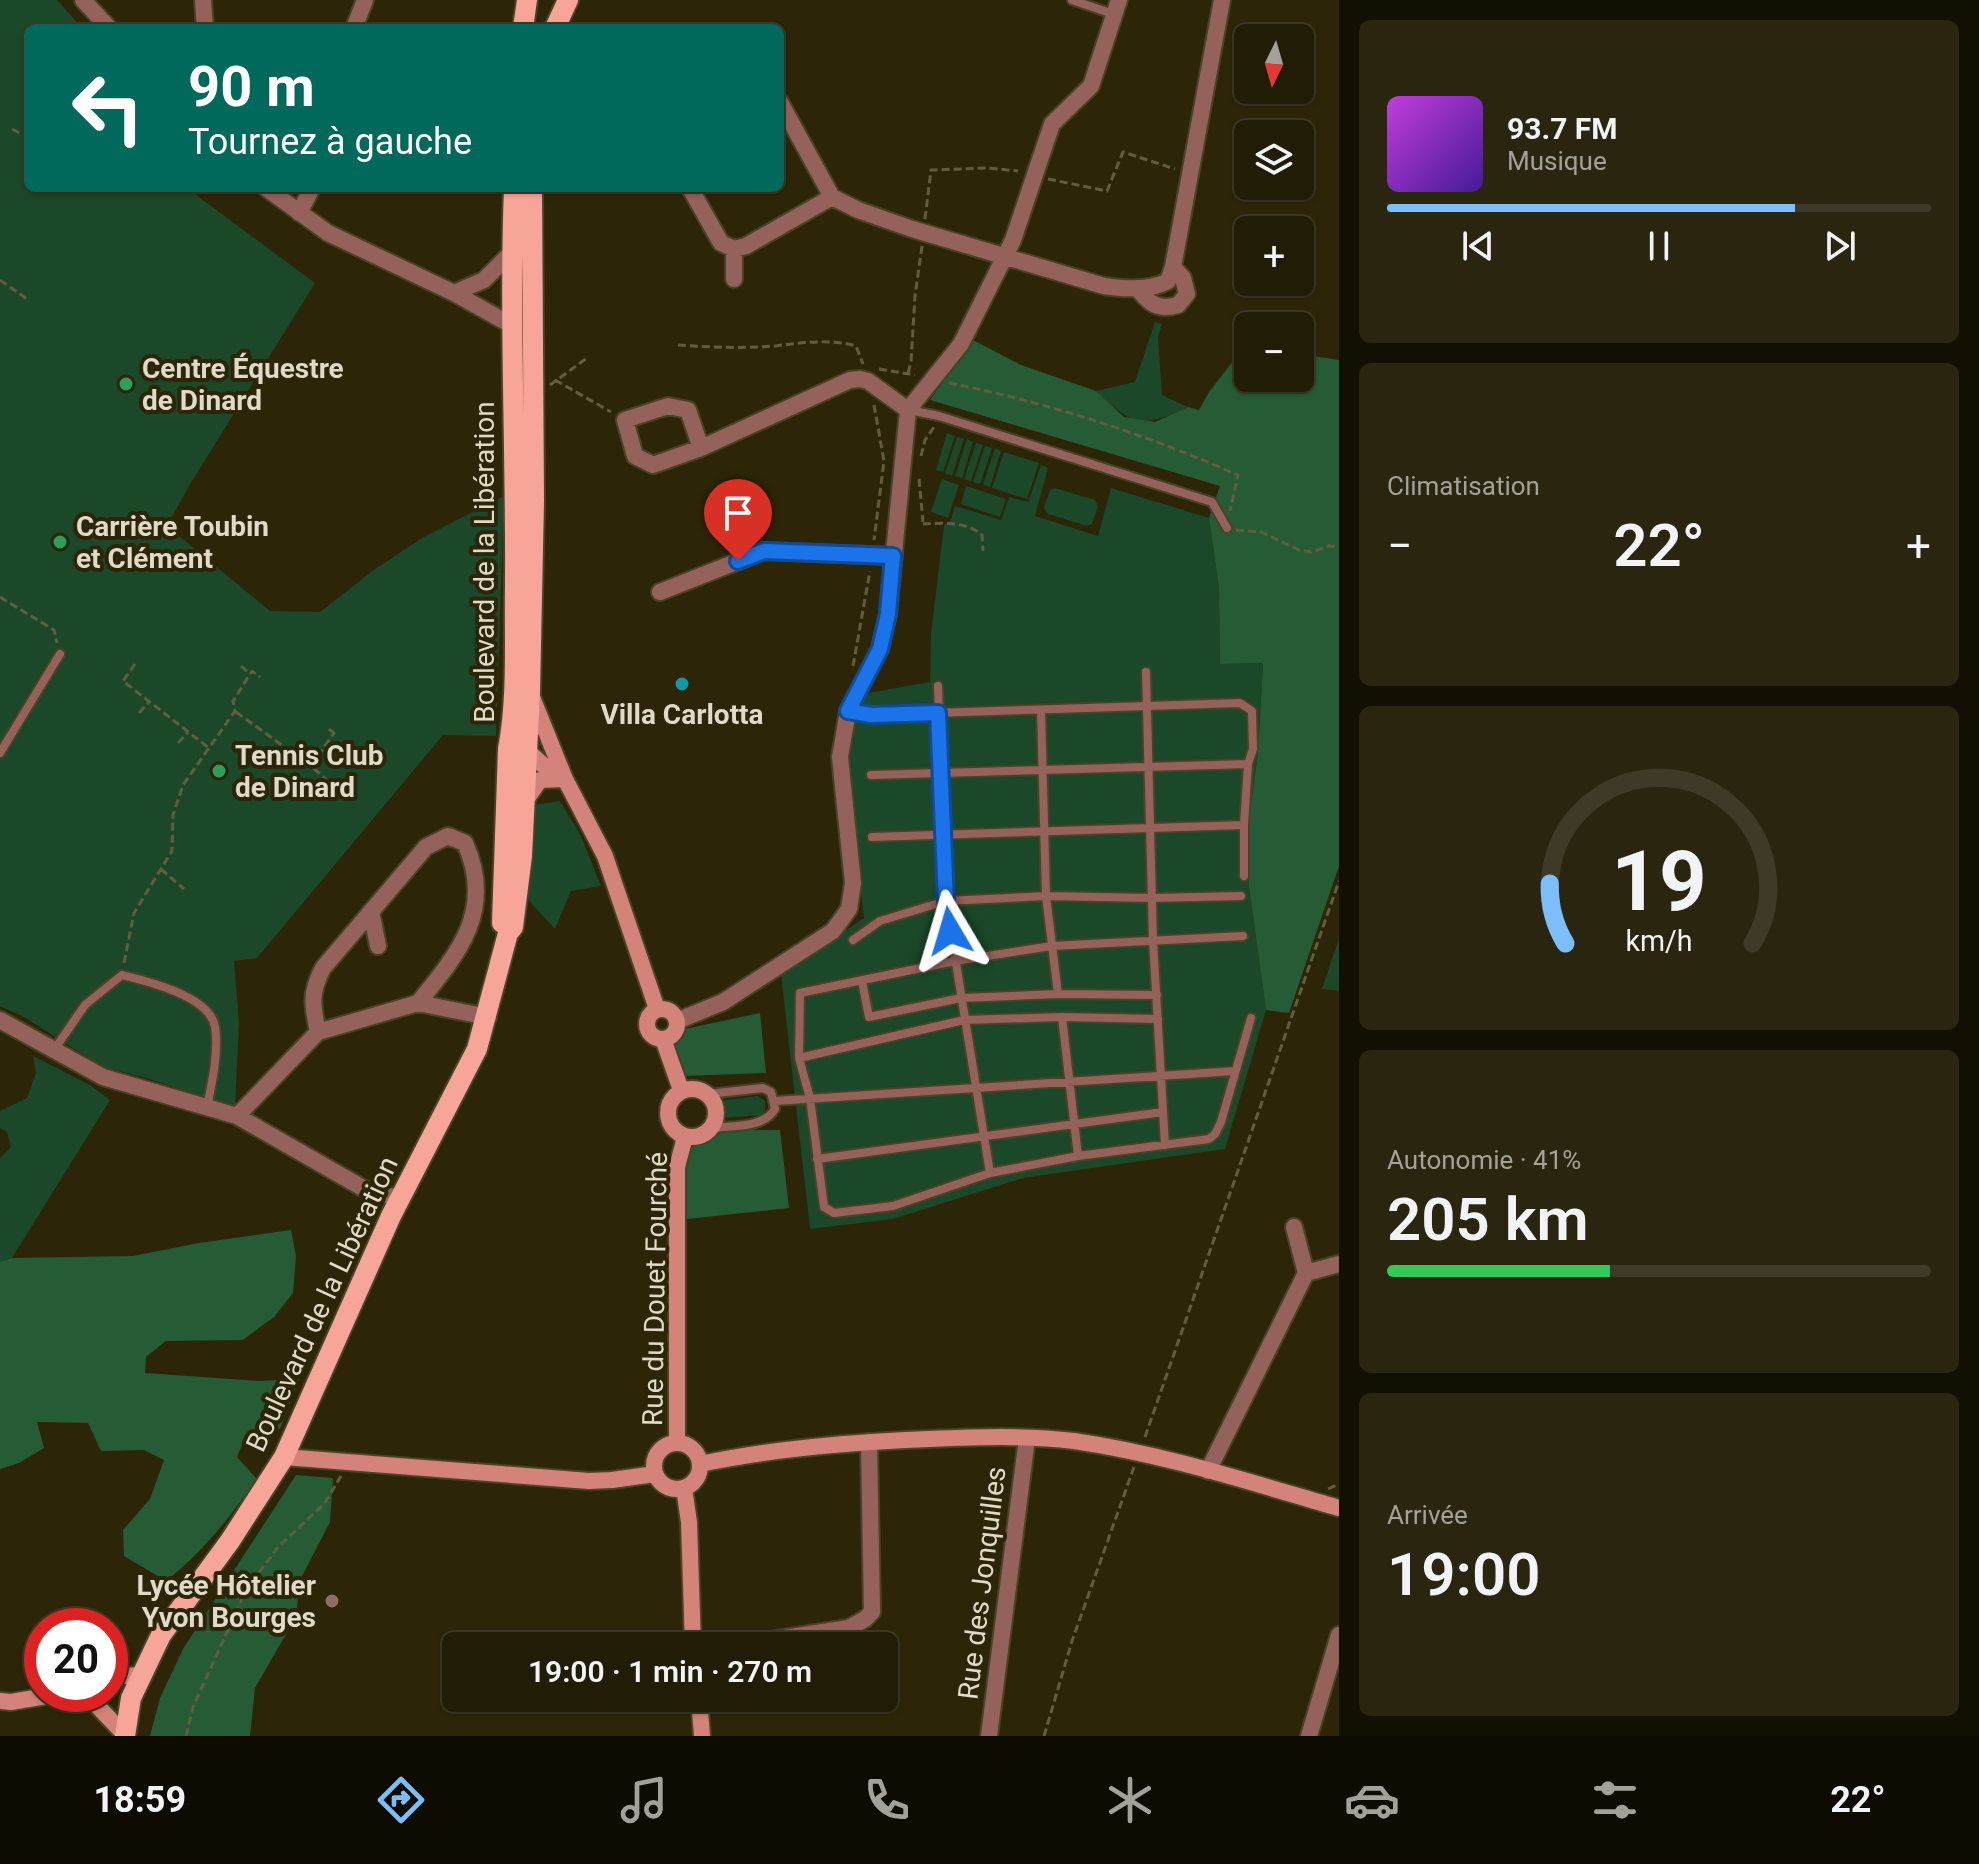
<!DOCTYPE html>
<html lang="fr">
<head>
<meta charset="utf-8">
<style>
	body { margin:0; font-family:Roboto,sans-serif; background:#29250f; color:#f1f3f6; height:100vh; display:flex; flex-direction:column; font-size:30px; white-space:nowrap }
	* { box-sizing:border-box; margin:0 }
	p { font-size:26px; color:#a2a19a }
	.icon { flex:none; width:44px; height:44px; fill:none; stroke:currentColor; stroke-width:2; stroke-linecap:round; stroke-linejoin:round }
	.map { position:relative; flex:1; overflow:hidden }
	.drawer { display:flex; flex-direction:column; gap:20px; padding:20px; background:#120f03; width:640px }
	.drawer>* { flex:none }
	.banner { position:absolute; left:24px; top:24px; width:760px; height:168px; border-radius:12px; box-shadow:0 2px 6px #0004,0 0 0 2px #3e3a27; background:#00695c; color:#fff; overflow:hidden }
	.needle { width:52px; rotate:185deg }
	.buttons { position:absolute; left:1234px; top:24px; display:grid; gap:16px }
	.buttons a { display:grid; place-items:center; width:80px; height:80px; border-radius:12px; background:#211c05; box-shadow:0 2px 6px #0004,0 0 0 2px #3e3a27; font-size:40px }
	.speed { position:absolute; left:24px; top:1608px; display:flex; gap:16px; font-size:40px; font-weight:700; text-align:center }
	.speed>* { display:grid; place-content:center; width:104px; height:104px; border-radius:50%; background:#211c05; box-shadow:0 2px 6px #0004,0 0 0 2px #3e3a27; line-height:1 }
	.speed .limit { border:12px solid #d22; background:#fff; color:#111 }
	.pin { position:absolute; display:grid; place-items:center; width:68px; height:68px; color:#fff; margin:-82px -34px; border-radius:50% 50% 50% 0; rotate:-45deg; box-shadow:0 0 8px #0007 }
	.pin .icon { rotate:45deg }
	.me { position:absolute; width:88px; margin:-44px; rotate:353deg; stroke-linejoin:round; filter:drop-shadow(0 0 6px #0008) }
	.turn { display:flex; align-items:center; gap:28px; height:168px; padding:0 32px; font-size:36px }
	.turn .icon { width:104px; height:104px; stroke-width:2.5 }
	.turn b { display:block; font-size:56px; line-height:68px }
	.big { font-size:60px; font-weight:600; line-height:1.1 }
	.drawer .widget { flex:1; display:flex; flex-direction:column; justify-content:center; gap:12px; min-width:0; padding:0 28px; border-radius:12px; background:#29250f }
	.drawer .dial { align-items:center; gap:0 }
	.dial svg { height:208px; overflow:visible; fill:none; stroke:#3e3a27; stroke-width:7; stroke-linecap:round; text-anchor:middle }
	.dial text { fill:#f1f3f6; stroke:none }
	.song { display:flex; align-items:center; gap:24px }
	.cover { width:96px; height:96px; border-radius:12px; background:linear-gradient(135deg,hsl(290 70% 55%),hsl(260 70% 35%)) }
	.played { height:8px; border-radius:4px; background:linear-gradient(90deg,#7cbef9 75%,#3e3a27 75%) }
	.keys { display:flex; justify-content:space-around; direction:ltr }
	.heat { display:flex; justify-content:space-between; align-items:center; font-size:44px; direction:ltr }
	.charge { height:12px; border-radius:6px; background:linear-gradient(90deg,#34c759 41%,#3e3a27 0) }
	.trip { position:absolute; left:442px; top:1632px; width:456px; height:80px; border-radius:12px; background:#211c05; box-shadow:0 2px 6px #0004,0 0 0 2px #3e3a27; font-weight:600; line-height:80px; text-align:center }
	.dock { display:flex; height:128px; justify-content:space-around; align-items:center; background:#0d0b02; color:#a2a19a }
	.dock .icon { width:56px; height:56px }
	.dock .selected { color:#7cbef9 }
	.dock b { font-size:36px; color:#f1f3f6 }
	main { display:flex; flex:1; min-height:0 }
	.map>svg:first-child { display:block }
	.green { fill:#1a4828 }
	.forest { fill:#255c35 }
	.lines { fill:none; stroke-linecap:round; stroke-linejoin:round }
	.lane-casing { stroke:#494226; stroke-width:12 }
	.street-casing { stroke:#494226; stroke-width:20 }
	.secondary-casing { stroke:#494226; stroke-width:20 }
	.primary-casing { stroke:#494226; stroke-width:24 }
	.path { stroke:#625c41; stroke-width:3; stroke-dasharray:8 4; stroke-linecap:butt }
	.lane { stroke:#94625b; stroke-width:8 }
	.street { stroke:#94625b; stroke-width:16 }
	.secondary { stroke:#d38379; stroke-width:16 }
	.primary { stroke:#f7a599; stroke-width:20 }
	.route-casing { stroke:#114b97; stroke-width:20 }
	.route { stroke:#1a73e8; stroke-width:14 }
	.leisure-dot { fill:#2e9e5b; stroke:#2c2507; stroke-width:3 }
	.culture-dot { fill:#0f9aa8; stroke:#2c2507; stroke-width:3 }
	.education-dot { fill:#8d6e63; stroke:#2c2507; stroke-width:3 }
	.labels { text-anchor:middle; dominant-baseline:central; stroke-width:8; stroke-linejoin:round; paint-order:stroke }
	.poi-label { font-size:28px; font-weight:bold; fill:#dfdac9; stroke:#2c2507; text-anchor:start }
	.street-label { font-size:28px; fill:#dfdac9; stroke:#2c2507 }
</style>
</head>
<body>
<main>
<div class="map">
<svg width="1339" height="1736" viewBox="0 0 1339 1736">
	<rect width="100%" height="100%" fill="#2c2507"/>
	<path class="green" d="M0 0H57L82 28H28V188H187L315 283 189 486 167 526 270 611 320 612 375 569 422 538 504 496 496 736 443 735 257 958 234 961 239 1022 235 1107 143 1077 103 1067 24 1017 0 1006Z
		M1155 322 1162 324 1158 337 1162 395 1188 407C1140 429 1134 426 1096 391L1135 382Z
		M947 433 955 436 943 472 936 470Z
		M957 437 964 439 952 476 945 473Z
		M967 439 973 442 962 478 955 476Z
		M976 443 983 445 971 481 964 479Z
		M985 446 992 448 980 484 973 482Z
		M995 448 1001 451 990 487 983 485Z
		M1004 452 1039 463 1027 499 992 488Z
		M1041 465 1048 468 1035 516 1098 536 1111 488 1209 518 1219 588 1220 664 1263 663 1258 754 1250 810 1249 887 1266 1010 1225 1149 1023 1178 893 1219 810 1229 781 974 864 918 847 764 862 694 930 682 931 634 944 525 951 520 955 506 1001 520 1009 497 1028 502Z
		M942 479 959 485 948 518 931 512Z
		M966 486 1006 499 1000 517 961 504Z
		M1055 488 1095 500 1098 506 1092 524 1087 526 1048 514 1044 508 1050 490Z
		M560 801 581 836 601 886 571 891 555 929 530 902 526 891 534 805Z
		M1339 938V991L1322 989Z
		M33 1056 90 1085 110 1100 12 1258 0 1262V1158L11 1147 7 1132 0 1128V1111L27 1098 36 1073Z
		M758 1096 765 1101V1112L761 1115 720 1118 719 1101Z"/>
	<path class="forest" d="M973 340 1021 365 1096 391 1124 417 1155 422 1188 407 1199 410 1209 392 1248 342V378H1300V354L1339 360V866L1289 1013 1266 1010 1249 887 1250 810 1258 754 1263 663 1220 664 1219 588 1209 518 1220 486 930 400Z
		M760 1013 766 1073 684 1076 672 1044 685 1029Z
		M780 1130 789 1208 687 1219C686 1203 680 1171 687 1156 701 1125 752 1131 780 1130Z
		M291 1230 296 1256 293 1293 274 1317 243 1340 166 1341 146 1357 145 1373 259 1381 299 1379 280 1429H259L242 1445 237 1457 257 1479C231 1516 201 1554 166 1581L124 1556 123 1530 150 1499 164 1460 144 1450 101 1451 88 1423 37 1422 44 1448 19 1463 0 1469V1262L12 1258 133 1256 199 1243Z
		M296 1475 333 1478 330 1522 300 1580 296 1617 255 1688 250 1736H150L160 1698 183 1649Z"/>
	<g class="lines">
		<g class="lane-casing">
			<path id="lane" d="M1072 0 1116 15
				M909 410 939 416 1212 502 1227 528
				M1146 672 1153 941 1165 1145
				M938 686 946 901 990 1173
				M1041 710 1046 896 1058 994
				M848 711 871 715 1240 703 1252 711 1253 749 1248 764 1244 825V876
				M0 753 60 654
				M871 775 1248 764
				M872 837 1244 825
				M1243 936 1052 946 955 961 800 993 799 1058 810 1098 824 1207 834 1213 893 1206 990 1173 1078 1156 1209 1139 1215 1134 1221 1122 1251 1018
				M853 940 880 921 946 901 1046 896 1152 898 1241 896
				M862 981 869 1017 961 998 1058 994 1157 995
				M1062 1017 1078 1156
				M54 1050 85 1005 122 975C147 981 210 996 215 1027 219 1051 212 1083 207 1107
				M799 1058 964 1020 1062 1017 1158 1019
				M708 1094 763 1088 771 1092 775 1109C763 1129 733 1125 712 1128
				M775 1101 1235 1071
				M817 1159 1163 1112"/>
		</g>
		<g class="street-casing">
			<path id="street" d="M83 0 109 28
				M203 0 205 28
				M354 28 365 0
				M780 102 832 197 858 210 912 229 1104 286C1124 289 1150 291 1168 281L1173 267 1222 0
				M266 188 328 233 454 293 513 326
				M690 188 721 243 734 249 746 246 832 197
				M299 213 312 188
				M734 249V279
				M1137 288C1149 303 1157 311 1178 305L1187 294 1183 278 1173 267
				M454 293 484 280 512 252
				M701 448 653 465 635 456 625 420 668 406 688 410 701 448 850 380 860 379 868 381 908 410
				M660 592 764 551 893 556
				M371 911 378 946
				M0 1020 103 1077 237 1116 368 1191 378 1192 400 1199
				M677 1021 723 1002 833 931 849 909 853 883 840 757 848 711 880 649 888 614 908 410 961 344 1013 240 1052 124 1091 86 1119 0
				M318 1032C312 1005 310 993 323 968L426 847 448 836 465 843C495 910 459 953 418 1003
				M237 1116 318 1032 418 1003 488 1017
				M1294 1227 1306 1273
				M1208 1471 1306 1273 1339 1264
				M731 1646 849 1628 865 1619 872 1612 869 1442
				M989 1736 1027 1438
				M1309 1736 1339 1635"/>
		</g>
		<g class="secondary-casing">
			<path id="secondary" d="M532 697 565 779 605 856 657 1009
				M522 746 543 765 565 779
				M525 801 540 780 565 779
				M647 1024a15 15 0 1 1 30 0a15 15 0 1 1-30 0Z
				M663 1039 681 1090
				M668 1113a24 24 0 1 1 48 0a24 24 0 1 1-48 0Z
				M677 1443V1167L685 1137
				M654 1466a23 23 0 1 1 46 0a23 23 0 1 1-46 0Z
				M284 1457 589 1481 612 1480 655 1474
				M700 1464C775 1448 852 1442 929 1439 977 1437 1026 1435 1074 1441 1164 1454 1252 1483 1339 1508
				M684 1488 689 1522 693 1646
				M110 1677 140 1675
				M86 1694 125 1735
				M699 1698 702 1736
				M0 1701 11 1702 58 1694"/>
		</g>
		<g class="primary-casing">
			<path id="primary" d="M523 28 527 0
				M555 28 568 0
				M502 923 508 749C518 696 514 639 515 585 516 453 509 320 514 188
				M125 1736 131 1698 161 1635 230 1541 284 1457 391 1216 477 1049 508 933 513 927 522 856 530 692 534 501 532 188"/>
		</g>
		<path class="path" d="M12 129 28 138
			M1048 179 1107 191 1123 152 1175 169
			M925 219 931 170 988 168 1018 171
			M0 280 27 299
			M678 345C705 347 733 348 761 347 793 345 825 337 856 346L863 364
			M879 369 915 375
			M908 373 911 362 915 296 922 246
			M555 380 611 412
			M949 383C1049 403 1145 434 1238 475L1230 511
			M550 385 587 358
			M874 405 884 461 874 540
			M921 456 925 440 934 427
			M919 479 923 522
			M923 524C941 523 967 521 982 535L983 551
			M1236 530 1261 532 1299 550 1311 552 1329 546 1339 547
			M0 597 54 630 57 643
			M135 664 123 681 209 748
			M241 666 250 674
			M853 666 870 571
			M236 712 311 766 328 781 324 789
			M139 713 149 702
			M329 729 336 735
			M178 743 188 732
			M311 766 334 733
			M161 869 184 889
			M124 963 134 913 172 851 173 815 183 785 235 711 233 701 252 671 260 677
			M1145 1437 1339 881
			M1328 1489 1339 1484
			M186 1736 193 1707 246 1590 278 1547 324 1504 341 1476
			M1044 1736 1072 1641 1134 1467"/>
		<use href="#lane" class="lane"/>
		<use href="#street" class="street"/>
		<use href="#secondary" class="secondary"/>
		<use href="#primary" class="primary"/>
	</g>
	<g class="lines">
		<g class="route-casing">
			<path id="route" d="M738 561 764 551 893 556 888 614 880 649 848 711 871 715 938 713 946 901 950 931"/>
		</g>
		<use href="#route" class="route"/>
	</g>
	<g class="leisure-dot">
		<circle cx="126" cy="384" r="8"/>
		<circle cx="60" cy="542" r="8"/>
		<circle cx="219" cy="771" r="8"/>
	</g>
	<circle class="culture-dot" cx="682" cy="684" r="8"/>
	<circle class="education-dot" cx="332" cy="1601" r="8"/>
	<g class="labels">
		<g class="poi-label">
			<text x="142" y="368">Centre Équestre<tspan x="142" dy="32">de Dinard</tspan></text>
			<text x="76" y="526">Carrière Toubin<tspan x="76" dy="32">et Clément</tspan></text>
			<text x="682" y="714" text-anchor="middle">Villa Carlotta</text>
			<text x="235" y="755">Tennis Club<tspan x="235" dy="32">de Dinard</tspan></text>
			<text x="316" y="1585" text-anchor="end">Lycée Hôtelier<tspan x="316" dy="32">Yvon Bourges</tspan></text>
		</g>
		<g class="street-label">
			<text transform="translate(484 562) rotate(-90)">Boulevard de la Libération</text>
			<text transform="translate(655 1289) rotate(-89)">Rue du Douet Fourché</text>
			<text transform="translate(322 1304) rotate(-65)">Boulevard de la Libération</text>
			<text transform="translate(982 1583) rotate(-83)">Rue des Jonquilles</text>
		</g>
	</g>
</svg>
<div class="buttons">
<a><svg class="needle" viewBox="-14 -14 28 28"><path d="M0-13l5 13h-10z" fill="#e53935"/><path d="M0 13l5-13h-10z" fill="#a2a19a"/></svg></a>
<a><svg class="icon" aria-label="layers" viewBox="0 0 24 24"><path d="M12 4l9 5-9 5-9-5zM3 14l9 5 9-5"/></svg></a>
<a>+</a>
<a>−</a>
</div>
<div class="speed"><div class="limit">20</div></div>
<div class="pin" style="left:738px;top:561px;background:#d93025"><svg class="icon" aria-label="arrive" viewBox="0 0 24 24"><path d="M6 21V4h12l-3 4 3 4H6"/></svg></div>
<svg class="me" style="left:950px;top:931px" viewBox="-20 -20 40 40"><path d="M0-17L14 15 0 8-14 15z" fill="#1a73e8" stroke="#fff" stroke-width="4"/></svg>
<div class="trip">19:00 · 1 min · 270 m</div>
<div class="banner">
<div class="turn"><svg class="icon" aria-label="left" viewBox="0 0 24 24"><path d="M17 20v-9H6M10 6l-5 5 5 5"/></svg><div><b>90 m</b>Tournez à gauche</div></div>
</div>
</div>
<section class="drawer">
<div class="widget">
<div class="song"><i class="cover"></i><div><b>93.7 FM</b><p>Musique</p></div></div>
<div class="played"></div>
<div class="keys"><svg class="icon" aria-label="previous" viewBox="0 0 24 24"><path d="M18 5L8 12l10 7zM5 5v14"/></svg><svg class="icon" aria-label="pause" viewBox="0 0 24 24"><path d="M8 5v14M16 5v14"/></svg><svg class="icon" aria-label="next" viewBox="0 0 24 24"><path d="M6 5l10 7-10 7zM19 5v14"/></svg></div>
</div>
<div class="widget"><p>Climatisation</p>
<div class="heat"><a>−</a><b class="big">22°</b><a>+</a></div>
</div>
<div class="widget dial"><svg viewBox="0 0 100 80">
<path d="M14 69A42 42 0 1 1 86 69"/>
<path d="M14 69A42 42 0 0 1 8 46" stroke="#7cbef9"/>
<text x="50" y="56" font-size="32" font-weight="700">19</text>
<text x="50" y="72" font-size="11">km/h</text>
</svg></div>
<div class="widget"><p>Autonomie · 41%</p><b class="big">205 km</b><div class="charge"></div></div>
<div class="widget"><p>Arrivée</p><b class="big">19:00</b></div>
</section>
</main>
<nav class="dock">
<b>18:59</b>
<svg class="icon selected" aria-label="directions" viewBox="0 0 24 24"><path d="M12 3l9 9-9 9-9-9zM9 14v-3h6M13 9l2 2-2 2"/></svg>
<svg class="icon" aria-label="music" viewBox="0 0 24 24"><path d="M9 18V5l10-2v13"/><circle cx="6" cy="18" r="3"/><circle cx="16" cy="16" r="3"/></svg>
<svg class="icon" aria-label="phone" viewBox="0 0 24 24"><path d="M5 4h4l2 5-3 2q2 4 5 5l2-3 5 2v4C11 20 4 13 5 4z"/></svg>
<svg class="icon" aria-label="climate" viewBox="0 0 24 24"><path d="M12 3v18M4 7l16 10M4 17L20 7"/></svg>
<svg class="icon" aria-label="car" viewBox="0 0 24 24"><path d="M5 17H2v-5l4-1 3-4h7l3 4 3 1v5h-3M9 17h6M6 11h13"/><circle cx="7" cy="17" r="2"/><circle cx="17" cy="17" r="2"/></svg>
<svg class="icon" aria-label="filters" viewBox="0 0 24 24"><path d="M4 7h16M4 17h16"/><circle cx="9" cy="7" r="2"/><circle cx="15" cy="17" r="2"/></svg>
<b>22°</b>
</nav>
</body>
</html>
